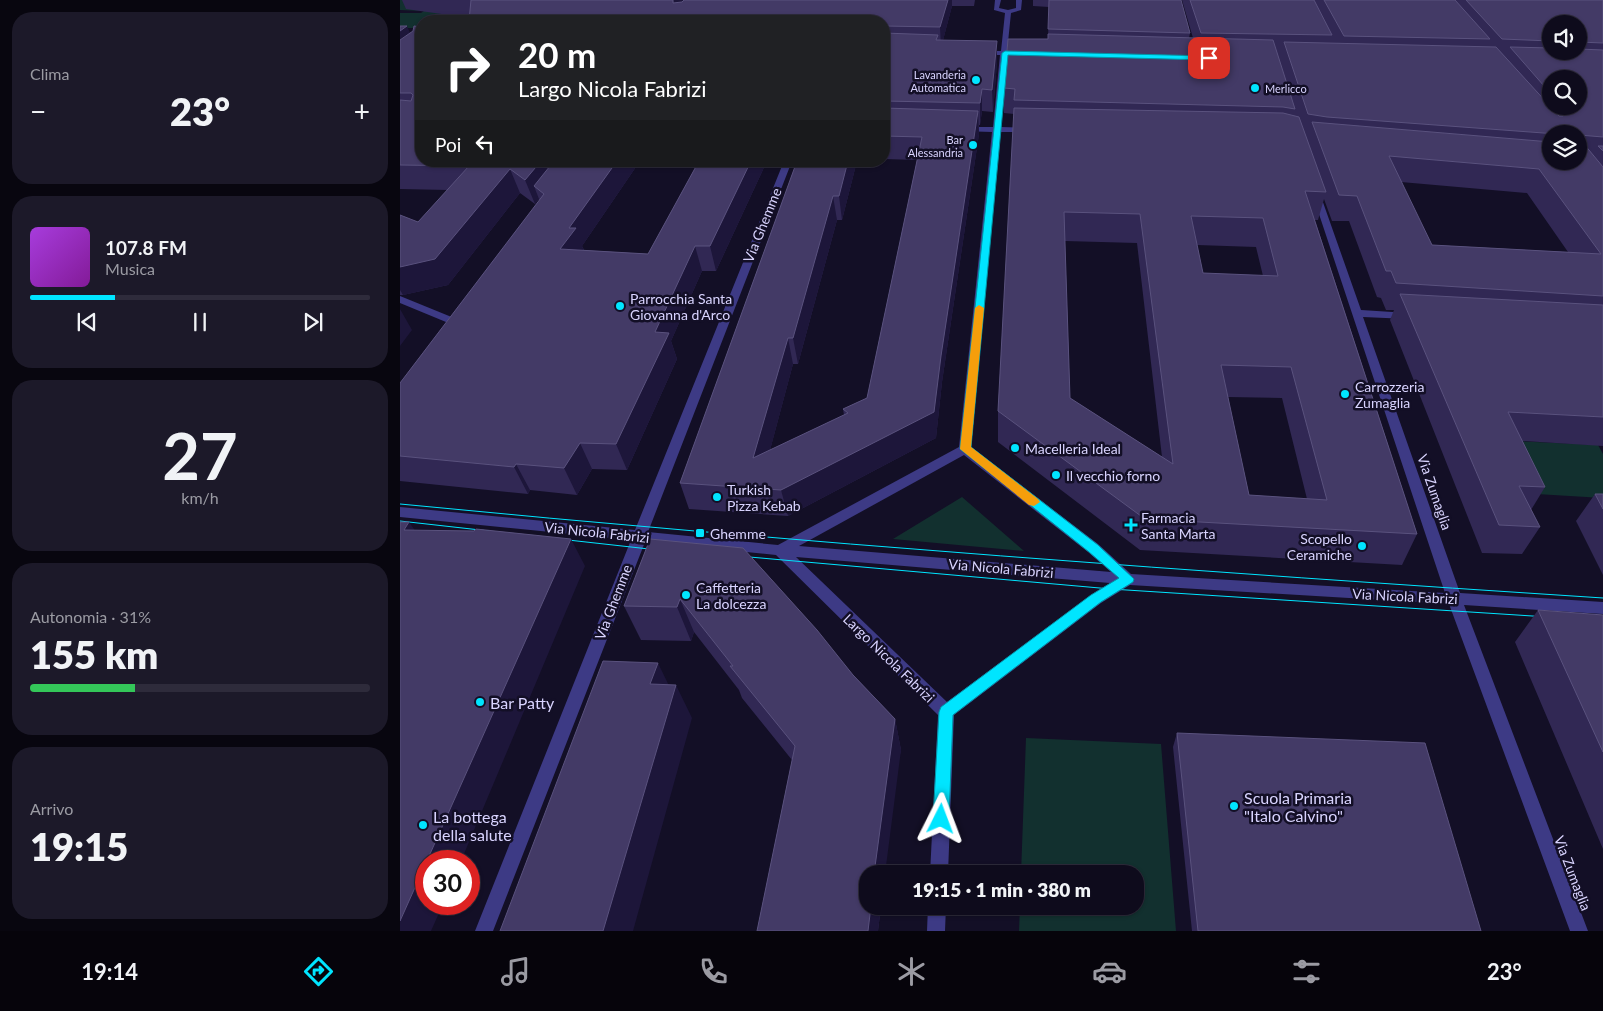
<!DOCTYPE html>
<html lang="it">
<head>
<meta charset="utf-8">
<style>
	body { margin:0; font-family:Lato,sans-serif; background:#1c1929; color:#f1f3f6; height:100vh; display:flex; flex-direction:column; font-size:19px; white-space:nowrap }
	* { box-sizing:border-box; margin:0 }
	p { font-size:16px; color:#9b9ba3 }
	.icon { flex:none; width:28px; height:28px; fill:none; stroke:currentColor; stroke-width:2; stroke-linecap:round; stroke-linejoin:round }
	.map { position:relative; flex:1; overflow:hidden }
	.panel { display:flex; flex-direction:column; gap:12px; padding:12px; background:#08060f; width:400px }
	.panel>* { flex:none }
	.guide { position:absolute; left:15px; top:15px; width:475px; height:152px; border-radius:20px; box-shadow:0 1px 4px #0004,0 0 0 1px #2e2b3b; background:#202124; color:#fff; overflow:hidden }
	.buttons { position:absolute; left:1142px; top:15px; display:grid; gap:10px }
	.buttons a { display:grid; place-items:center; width:45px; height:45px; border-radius:50%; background:#0e0b1c; box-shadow:0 1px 4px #0004,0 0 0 1px #2e2b3b; font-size:25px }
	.speed { position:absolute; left:15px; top:850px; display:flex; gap:10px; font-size:25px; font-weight:700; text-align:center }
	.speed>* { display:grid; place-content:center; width:65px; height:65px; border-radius:50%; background:#0e0b1c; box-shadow:0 1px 4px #0004,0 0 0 1px #2e2b3b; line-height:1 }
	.speed .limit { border:8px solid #d22; background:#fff; color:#111 }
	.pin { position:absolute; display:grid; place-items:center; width:42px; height:42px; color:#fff; margin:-21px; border-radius:10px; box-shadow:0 2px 8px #0006 }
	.me { position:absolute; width:55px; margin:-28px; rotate:3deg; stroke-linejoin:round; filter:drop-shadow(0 0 4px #0008) }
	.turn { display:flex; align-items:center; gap:18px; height:105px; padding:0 20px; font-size:22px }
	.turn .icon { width:65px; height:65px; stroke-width:2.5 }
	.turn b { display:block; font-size:35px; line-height:42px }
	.then { display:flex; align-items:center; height:48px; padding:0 20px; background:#0003; gap:10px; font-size:19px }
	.big { font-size:38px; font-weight:800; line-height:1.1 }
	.panel .tile { flex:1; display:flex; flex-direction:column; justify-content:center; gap:8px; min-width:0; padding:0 18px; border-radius:20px; background:#1c1929 }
	.panel .dial { align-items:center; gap:0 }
	.dial b { font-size:65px; line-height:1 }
	.song { display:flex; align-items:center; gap:15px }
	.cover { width:60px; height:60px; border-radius:8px; background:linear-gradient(135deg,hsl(280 70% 55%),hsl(290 70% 35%)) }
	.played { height:5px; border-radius:2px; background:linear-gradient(90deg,#00e5ff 25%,#2e2b3b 25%) }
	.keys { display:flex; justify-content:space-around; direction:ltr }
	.heat { display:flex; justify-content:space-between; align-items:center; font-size:28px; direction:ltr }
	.charge { height:8px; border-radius:4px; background:linear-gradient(90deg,#34c759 31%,#2e2b3b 0) }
	.trip { position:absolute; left:459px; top:865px; width:285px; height:50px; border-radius:20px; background:#0e0b1c; box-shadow:0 1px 4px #0004,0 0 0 1px #2e2b3b; font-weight:800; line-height:50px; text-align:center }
	.dock { display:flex; height:80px; justify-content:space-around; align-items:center; background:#06040b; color:#9b9ba3 }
	.dock .icon { width:35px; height:35px }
	.dock .active { color:#00e5ff }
	.dock b { font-size:22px; color:#f1f3f6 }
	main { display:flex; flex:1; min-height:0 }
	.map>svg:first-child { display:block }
	.green { fill:#12302f }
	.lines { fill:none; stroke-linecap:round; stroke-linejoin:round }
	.minor { fill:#3d3a85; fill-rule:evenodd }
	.tram { stroke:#00e5ff; stroke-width:1 }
	.wall { fill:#312854; fill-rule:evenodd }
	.shaded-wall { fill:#1d163a }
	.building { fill:#433a66; stroke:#5a527e; fill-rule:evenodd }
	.route { fill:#00e5ff; stroke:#0095a6 }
	.slow { fill:#f59e0b }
	.poi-dot { fill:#00e5ff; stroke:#130f26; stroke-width:2 }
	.labels { text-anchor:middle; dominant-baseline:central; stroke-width:5; stroke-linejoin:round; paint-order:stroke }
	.far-poi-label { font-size:11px; fill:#d9d4ff; stroke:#130f26; text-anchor:end }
	.street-label { font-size:14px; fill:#d9d4ff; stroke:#130f26 }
	.poi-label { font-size:14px; fill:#d9d4ff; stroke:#130f26; text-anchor:start }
	.near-poi-label { font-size:16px; fill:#d9d4ff; stroke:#130f26; text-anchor:start }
</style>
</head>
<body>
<main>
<section class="panel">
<div class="tile"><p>Clima</p>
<div class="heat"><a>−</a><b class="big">23°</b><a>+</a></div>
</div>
<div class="tile">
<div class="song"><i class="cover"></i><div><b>107.8 FM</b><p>Musica</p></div></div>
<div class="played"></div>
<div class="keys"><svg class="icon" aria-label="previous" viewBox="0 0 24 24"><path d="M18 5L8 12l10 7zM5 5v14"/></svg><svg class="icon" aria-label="pause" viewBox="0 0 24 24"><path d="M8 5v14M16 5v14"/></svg><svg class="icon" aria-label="next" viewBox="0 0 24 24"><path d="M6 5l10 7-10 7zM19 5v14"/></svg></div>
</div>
<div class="tile dial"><b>27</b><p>km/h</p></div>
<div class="tile"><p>Autonomia · 31%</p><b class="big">155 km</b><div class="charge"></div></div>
<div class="tile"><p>Arrivo</p><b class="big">19:15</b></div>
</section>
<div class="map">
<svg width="1203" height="931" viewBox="0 0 1203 931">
	<rect width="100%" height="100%" fill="#130f26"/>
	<path class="green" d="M0 0H15L82 18 30 16 13 28H0V13H21L24 11 0 10Z
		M1093 440 1198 445 1203 454V498L1118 493Z
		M562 497 624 551 493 539Z
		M626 738 761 744 776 931H619L620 906H735V874H621Z"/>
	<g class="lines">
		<path class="minor" d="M595 0H601L599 8 608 10 616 8V0H622L621 10 611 13 607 52H623L626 54 623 56H607L601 127 629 128 633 130 629 132H600L571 447 698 544 731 574 1045 593 912 193 919 191 961 310 1008 313 1013 316 1008 319 963 317 1060 593 1203 602V614L1064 605 1188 931H1170L1049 604 730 585 701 603 554 715 548 874H530L538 715 376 555 245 542 93 931H75L231 540 0 517V507L235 530 384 161H392L248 532 378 545 559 447 592 132 561 131 557 129 561 127H593L600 55H581L578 53 581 51H601L605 13 594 10ZM564 455 688 552 711 572 399 546ZM396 557 710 583 691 595 547 702Z
			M0 296 54 318 55 320 54 322H46L0 303Z
			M528 906H546L545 931H527Z"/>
		<path class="tram" d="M0 504C400 543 801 572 1203 598
			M0 521 89 531
			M159 539 258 550
			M338 556 711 589 1148 617"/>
	</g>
	<path class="wall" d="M2 0H575L574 6H552L543 40 597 62 593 112 582 111 580 125H579V134L542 382 536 438 388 516 289 509 280 483 397 161H457L442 220H437L398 364H393L370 450 444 415 443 409 467 398 517 160 484 159V21L70 18 6 9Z
		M633 0H781L790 33 789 38H793L782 0H1203V446L1122 441 1145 487 1131 510 1140 527 1122 554 1082 553 990 320 994 310H986L981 298 977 297 949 221H932L924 199 918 220H915L1017 534 1002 565 740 550 598 442V411L614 114 604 113V88L648 39 649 7 633 6ZM1151 24H1179V51H1151ZM1151 79 1179 106H1151ZM1151 134H1179V161H1151ZM1001 182 1127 193 1168 252 1032 245ZM665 241 737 243 762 457 670 398ZM797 245 856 247 863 276 803 273ZM828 397 882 398 907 499 849 495Z
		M0 26 10 33 21 161H240L182 246 184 250 248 254 299 161H367L316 271H302L271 341 277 359 227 470 192 469 177 495 130 490 128 494 0 481V383L139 201V199L135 204 120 193 48 285 3 295H0V215L18 222 48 190 0 189Z
		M1195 494H1203V575L1176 521Z
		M250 539 453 675 495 719 501 750 468 906H481L478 931H357L392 760 342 698 339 690 294 632 291 641 241 640 224 606Z
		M1138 610 1203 615V849L1115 642Z
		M777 733 1081 931H792L773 747Z"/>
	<path class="shaded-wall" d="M273 0H293L278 20Z
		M548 0H552V6L541 48 540 27Z
		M7 26 16 47 0 59V31Z
		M597 41V62L593 112 592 90Z
		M582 89V111L580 125V103Z
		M578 111 579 134 542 382 536 438 388 516 381 490 541 356Z
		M141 161H168L134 186 139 199 135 204 125 180Z
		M217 161H240L182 246 185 253 160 249 169 228Z
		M351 161H367L316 271 310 246Z
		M448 161H457L442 220 439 196Z
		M110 169 120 193 48 285 3 295 0 290V267Z
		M433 196 437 220 398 364 393 338Z
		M295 246 302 271 271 341 277 359 227 470 216 444 255 332Z
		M0 309 12 330 0 346Z
		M388 338 393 364 361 484 353 458Z
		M180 443 192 469 177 495 164 468Z
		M116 464 130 490 128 494 114 467Z
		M9 522 28 549 4 530Z
		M171 539 185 566 61 861H27Z
		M280 599 294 632 291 641 277 607Z
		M258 663 273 694 276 685 292 718 233 931H203L250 684Z
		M495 719 501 750 485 874H474Z
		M26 862V904H43L31 931H0V921Z
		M471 906H481L478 931H468Z"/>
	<path class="building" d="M71 0H273V3L282 2 284 0H548L540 27 484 26V21H69Z
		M649 0H781L790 33 648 29Z
		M790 0H914L932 35 801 33Z
		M924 0H1055L1090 39 944 36Z
		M1066 0H1203V43L1179 42V24H1151V41L1102 39Z
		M0 26H7L0 31Z
		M14 26 21 27V161H141L125 180 110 169 35 259 0 267V215L18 222 69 166 0 165V100L11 101 13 95 11 93H0V40L13 31Z
		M484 33 538 35 536 40 597 41 592 90 582 89 580 103 484 101Z
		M648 34 873 40 895 109 883 107 614 100 615 89 604 88 608 39H648Z
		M884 42 1096 47 1159 116H1163L1165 109 1162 106H1179V79H1151V94L1110 47 1151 48V51H1179V49L1203 50V137L1179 135V134H1157L927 117 908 114Z
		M484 108 578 111 541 356 534 412 381 490 280 483 397 161H448L439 196H433L393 338H388L353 458 448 413 443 409 467 398 522 137 484 136Z
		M614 108 883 113 899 117 926 192 905 191 1017 534 745 519 598 411ZM664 212 740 214 773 464 670 398ZM791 216 863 218 878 276 803 273ZM821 365 891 367 927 500 849 495Z
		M912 122 1151 142V161H1179V144H1184L1203 167V296L996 283 991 271H986L957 196 939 195ZM989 156 1139 169 1201 254 1032 245Z
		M1198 146H1203V151Z
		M154 161H217L169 228H176L160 249 248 254 299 161H351L310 246H295L255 332 269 333 216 444 180 443 164 468 116 464 114 467 0 456V383L144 194 134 186Z
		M1000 294 1203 305V417L1108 412 1145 487 1119 486 1140 527 1099 525Z
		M1195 494H1203V509Z
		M0 522H9L4 530 74 531 76 529 171 539 0 921Z
		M250 539 343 548 417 630 453 675 495 719 474 874H468V906H471L468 931H357L395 746 330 666H333L280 599 277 607 224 606Z
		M1138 610 1203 615V752Z
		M203 661 258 663 250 684 276 685 203 931H100Z
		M777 733 1025 743 1081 931H798Z"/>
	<path class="route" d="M605 51 809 56 812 58 809 60 608 55 571 447 698 545 734 579 733 582 701 602 553 715 549 819 547 825 541 827 536 825 533 819 539 712 541 707 691 595 719 578 689 552 560 449 602 53Z"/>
	<path class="slow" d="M579 305 584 308 571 447 638 499 640 502 634 506 629 505 560 449 575 308Z"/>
	<g class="poi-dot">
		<circle cx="576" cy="80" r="5"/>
		<circle cx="855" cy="88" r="5"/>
		<circle cx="573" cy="145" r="5"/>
		<circle cx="220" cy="306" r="5"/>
		<circle cx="945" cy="394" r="5"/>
		<circle cx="615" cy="448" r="5"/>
		<circle cx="656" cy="475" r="5"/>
		<circle cx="317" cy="497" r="5"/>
		<path d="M728.5 517.5h5v5h5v5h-5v5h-5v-5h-5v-5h5z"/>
		<rect x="295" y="528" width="10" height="10" rx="2.5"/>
		<circle cx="962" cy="546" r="5"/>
		<circle cx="286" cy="595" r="5"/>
		<circle cx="80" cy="702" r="5"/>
		<circle cx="834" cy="806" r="5"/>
		<circle cx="23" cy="825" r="5"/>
	</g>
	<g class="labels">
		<g class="far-poi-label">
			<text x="566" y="74">Lavanderia<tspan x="566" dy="13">Automatica</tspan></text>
			<text x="865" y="88" text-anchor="start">Merlicco</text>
			<text x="563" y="139">Bar<tspan x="563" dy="13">Alessandria</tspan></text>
		</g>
		<g class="street-label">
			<text transform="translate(362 225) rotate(-68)">Via Ghemme</text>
			<text transform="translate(1035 492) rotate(71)">Via Zumaglia</text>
			<text transform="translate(197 532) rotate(6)">Via Nicola Fabrizi</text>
			<text transform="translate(601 568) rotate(5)">Via Nicola Fabrizi</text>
			<text transform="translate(1005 596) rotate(3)">Via Nicola Fabrizi</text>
			<text transform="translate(213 602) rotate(-69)">Via Ghemme</text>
			<text transform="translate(489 658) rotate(44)">Largo Nicola Fabrizi</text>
			<text transform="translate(1173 873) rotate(69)">Via Zumaglia</text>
		</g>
		<g class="poi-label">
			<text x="230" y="298">Parrocchia Santa<tspan x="230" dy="16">Giovanna d'Arco</tspan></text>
			<text x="955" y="386">Carrozzeria<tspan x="955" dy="16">Zumaglia</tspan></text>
			<text x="625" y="448">Macelleria Ideal</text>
			<text x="666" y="475">Il vecchio forno</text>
			<text x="327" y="489">Turkish<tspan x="327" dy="16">Pizza Kebab</tspan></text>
			<text x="741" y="517">Farmacia<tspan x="741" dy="16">Santa Marta</tspan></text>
			<text x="310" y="533">Ghemme</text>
			<text x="952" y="538" text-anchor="end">Scopello<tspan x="952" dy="16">Ceramiche</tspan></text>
			<text x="296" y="587">Caffetteria<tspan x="296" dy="16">La dolcezza</tspan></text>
		</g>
		<g class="near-poi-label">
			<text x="90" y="702">Bar Patty</text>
			<text x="844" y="797">Scuola Primaria<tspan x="844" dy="18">"Italo Calvino"</tspan></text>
			<text x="33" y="816">La bottega<tspan x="33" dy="18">della salute</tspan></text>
		</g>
	</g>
</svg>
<div class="buttons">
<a><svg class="icon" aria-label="sound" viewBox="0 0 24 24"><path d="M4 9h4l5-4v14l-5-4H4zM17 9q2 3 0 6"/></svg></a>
<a><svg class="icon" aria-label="search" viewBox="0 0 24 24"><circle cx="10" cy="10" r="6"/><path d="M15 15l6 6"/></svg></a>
<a><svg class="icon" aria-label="layers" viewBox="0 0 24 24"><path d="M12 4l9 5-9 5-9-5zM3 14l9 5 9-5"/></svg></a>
</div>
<div class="speed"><div class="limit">30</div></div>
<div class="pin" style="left:809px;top:58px;background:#d93025"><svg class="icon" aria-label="arrive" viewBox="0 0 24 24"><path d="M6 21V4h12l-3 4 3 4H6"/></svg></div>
<svg class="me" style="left:541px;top:819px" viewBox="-20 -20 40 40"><path d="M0-17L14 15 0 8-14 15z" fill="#00e5ff" stroke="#fff" stroke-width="4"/></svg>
<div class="trip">19:15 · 1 min · 380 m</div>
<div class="guide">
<div class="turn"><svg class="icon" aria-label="right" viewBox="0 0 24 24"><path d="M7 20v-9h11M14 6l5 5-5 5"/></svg><div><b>20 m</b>Largo Nicola Fabrizi</div></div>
<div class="then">Poi<svg class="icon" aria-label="left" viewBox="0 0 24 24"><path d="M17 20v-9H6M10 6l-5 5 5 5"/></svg></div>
</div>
</div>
</main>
<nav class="dock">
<b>19:14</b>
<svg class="icon active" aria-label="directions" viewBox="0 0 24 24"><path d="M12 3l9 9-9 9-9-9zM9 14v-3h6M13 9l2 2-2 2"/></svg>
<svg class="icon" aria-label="music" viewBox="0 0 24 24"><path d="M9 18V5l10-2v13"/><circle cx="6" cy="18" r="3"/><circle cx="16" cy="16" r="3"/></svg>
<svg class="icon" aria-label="phone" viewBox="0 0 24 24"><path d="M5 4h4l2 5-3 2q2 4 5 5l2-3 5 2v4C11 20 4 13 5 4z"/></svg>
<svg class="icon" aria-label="climate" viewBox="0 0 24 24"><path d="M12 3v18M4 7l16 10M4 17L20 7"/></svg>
<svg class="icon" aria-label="car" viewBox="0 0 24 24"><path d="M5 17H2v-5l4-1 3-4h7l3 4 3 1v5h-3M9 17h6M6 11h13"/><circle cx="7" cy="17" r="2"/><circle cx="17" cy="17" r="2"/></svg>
<svg class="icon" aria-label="filters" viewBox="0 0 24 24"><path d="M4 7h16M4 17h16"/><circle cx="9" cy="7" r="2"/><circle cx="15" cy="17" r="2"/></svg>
<b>23°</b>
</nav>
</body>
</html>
